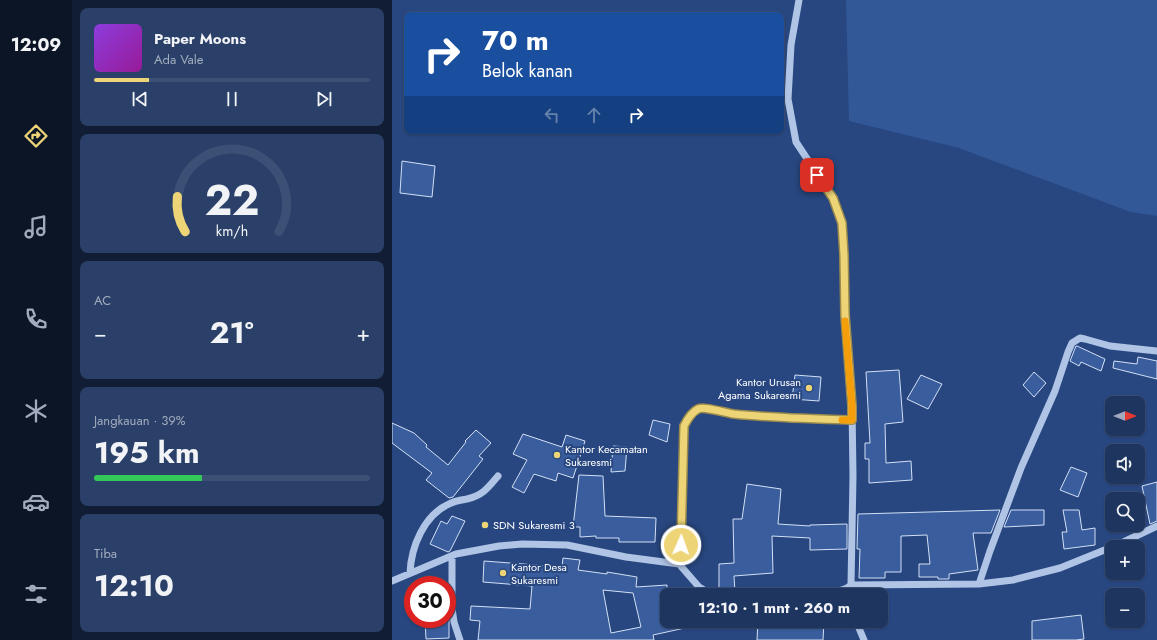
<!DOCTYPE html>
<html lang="id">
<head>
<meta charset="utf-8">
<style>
	body { margin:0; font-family:Jost,sans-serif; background:#2b4069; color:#f1f3f6; height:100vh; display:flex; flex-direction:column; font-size:15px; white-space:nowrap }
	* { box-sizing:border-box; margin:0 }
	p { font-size:13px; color:#a1abbd }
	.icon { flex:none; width:22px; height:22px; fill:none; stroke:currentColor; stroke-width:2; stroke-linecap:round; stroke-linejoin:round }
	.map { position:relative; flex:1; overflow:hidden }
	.panel { display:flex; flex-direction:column; gap:8px; padding:8px; background:#101d35; width:320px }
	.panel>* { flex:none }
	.top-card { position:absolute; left:12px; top:12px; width:380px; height:122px; border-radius:8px; box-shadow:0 1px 3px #0004,0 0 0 1px #3c5075; background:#1a4fa0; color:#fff; overflow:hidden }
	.needle { width:26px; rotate:90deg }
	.tools { position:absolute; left:713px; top:396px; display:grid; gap:8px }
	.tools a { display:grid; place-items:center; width:40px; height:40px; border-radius:8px; background:#1e3560; box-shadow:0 1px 3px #0004,0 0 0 1px #3c5075; font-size:20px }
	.speed { position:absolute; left:12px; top:576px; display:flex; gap:8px; font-size:20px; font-weight:700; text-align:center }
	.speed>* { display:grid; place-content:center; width:52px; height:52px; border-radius:50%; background:#1e3560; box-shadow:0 1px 3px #0004,0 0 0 1px #3c5075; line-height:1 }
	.speed .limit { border:6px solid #d22; background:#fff; color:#111 }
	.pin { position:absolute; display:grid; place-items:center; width:34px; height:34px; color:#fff; margin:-17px; border-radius:8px; box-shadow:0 2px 6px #0006 }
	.me { position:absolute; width:44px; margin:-22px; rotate:2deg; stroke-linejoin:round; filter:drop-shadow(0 0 3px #0008) }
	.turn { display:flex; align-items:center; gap:14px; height:84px; padding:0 12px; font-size:18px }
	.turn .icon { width:52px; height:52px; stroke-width:2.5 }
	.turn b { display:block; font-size:28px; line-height:34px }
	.lanes { display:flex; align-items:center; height:38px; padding:0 12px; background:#0003; justify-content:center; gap:20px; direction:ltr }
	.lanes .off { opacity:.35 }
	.big { font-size:30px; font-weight:700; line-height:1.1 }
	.panel .card { flex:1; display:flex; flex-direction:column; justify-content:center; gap:6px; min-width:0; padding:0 14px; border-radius:8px; background:#2b4069 }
	.panel .dial { align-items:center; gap:0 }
	.dial svg { height:104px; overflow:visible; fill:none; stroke:#3c5075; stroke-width:7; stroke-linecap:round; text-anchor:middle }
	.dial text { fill:#f1f3f6; stroke:none }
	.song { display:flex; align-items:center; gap:12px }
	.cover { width:48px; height:48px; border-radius:6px; background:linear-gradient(135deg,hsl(270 70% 55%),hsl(300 70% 35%)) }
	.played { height:4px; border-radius:2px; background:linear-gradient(90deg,#edd577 20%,#3c5075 20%) }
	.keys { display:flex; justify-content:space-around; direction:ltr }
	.heat { display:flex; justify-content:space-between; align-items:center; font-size:22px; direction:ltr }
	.charge { height:6px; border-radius:3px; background:linear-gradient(90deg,#34c759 39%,#3c5075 0) }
	.trip { position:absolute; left:268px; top:588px; width:228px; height:40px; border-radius:8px; background:#1e3560; box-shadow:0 1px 3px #0004,0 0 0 1px #3c5075; font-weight:700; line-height:40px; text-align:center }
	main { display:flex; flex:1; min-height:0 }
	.dock { display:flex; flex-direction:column; width:72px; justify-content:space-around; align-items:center; background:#0c1526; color:#a1abbd }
	.dock .icon { width:28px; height:28px }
	.dock .current { color:#edd577 }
	.dock b { font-size:18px; color:#f1f3f6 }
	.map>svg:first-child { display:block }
	.green { fill:#335897 }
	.building { fill:#395d9d; stroke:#d3e0f5; fill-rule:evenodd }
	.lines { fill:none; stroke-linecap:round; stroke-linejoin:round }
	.minor { stroke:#b0c4e6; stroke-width:7 }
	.route-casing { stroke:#9a8a4d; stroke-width:10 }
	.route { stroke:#edd577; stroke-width:7 }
	.slow { stroke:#f59e0b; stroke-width:7 }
	.poi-dot { fill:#edd577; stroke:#284780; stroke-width:1.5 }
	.labels { text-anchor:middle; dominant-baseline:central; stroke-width:4; stroke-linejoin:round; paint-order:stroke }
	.poi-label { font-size:11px; fill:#fff; stroke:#284780; text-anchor:start }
</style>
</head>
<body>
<main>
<nav class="dock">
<b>12:09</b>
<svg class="icon current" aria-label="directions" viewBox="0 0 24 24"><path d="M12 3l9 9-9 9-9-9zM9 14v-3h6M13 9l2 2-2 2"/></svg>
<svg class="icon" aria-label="music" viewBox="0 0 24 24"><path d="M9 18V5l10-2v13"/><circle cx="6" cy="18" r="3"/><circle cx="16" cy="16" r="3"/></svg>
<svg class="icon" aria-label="phone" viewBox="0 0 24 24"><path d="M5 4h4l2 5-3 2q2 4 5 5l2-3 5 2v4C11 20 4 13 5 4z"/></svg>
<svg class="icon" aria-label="climate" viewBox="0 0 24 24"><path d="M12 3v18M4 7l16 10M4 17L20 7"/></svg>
<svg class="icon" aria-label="car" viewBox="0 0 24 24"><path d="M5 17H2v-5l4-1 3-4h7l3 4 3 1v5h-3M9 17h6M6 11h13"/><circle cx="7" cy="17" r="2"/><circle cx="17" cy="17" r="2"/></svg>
<svg class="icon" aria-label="filters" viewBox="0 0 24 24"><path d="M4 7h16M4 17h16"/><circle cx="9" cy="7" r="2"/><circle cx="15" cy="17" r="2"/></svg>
</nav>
<section class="panel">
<div class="card">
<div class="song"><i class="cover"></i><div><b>Paper Moons</b><p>Ada Vale</p></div></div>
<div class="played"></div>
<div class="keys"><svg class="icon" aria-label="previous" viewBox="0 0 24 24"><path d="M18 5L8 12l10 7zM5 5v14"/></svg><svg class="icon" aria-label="pause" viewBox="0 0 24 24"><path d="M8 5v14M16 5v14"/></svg><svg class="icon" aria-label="next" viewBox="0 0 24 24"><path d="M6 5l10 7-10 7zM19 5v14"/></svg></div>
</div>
<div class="card dial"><svg viewBox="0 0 100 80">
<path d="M14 69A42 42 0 1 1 86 69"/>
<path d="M14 69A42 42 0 0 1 8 42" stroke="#edd577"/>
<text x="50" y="56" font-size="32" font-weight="700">22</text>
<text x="50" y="72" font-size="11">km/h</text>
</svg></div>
<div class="card"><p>AC</p>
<div class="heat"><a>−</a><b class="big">21°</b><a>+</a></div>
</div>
<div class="card"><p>Jangkauan · 39%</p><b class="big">195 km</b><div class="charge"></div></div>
<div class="card"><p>Tiba</p><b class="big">12:10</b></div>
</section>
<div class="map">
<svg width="765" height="640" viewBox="0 0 765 640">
	<rect width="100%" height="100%" fill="#284780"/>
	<path class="green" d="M454 0H765V216L739 212 567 148 457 121Z"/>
	<path class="building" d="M10 161 43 166 40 197 8 193Z
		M684 346H685L713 359 709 371 689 362 687 366 678 361Z
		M746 357 765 361V379L721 368 722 361 745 364Z
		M507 370 511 422 493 424 494 463 519 461 520 480 477 483V459H473V443H478L474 372Z
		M642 372 654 383 642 397 631 385Z
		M403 375 429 377 427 401 400 399Z
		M529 375 550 384 536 409 515 399Z
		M261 420 278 424 275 442 257 435Z
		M0 423 22 433 35 445 34 447 56 465 74 442 73 441 84 430 99 443 87 456 91 459 61 497 57 498 34 480 40 473 0 443Z
		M131 434 170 447 174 435 193 441 181 478 166 473 164 481 142 474 132 493 120 487 135 460 121 454Z
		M221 446 235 447 233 471 219 472Z
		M679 467 695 473 686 497 668 490Z
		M187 475 211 476 213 516 264 518 263 542H227V538H204V536L188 537V527H181Z
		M765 482V521L758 524 750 486Z
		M355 484 389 489 386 524 418 526V525L455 524V549L418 550V538L380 536 381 573 342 576 343 593 327 594V564L342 563 341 519H350Z
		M608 510 599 533H581L586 570 557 574V579H546V577H527V564H538L535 535 509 536V572H493V578H467L468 549H465L466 514Z
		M619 510H652V525L612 527Z
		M671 510H687L690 530 703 528V545L672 549 670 532H675Z
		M60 516 73 521 58 551 56 552 38 544 49 521 55 524Z
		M171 558 188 560 186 570 215 574V572L245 577 244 587 275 585V621H302V626L261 635 262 640H86L88 621 78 620 79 606 138 609 140 586 91 582 92 561 170 567ZM211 590 241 593 249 627 219 633Z
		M689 615 692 639 684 640H640V621Z
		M33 619H57V638L34 639Z
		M366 621H432L431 640H365Z"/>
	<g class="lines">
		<path class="minor" d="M407 0 399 45 396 99 404 142 441 198 450 223 452 255 453 315 460 406 461 476 459 585C449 594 425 594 412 595
			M721 547 765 526
			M60 556V608L62 622 68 640
			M287 564C292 518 289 472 292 426 295 420 300 412 306 409 312 406 335 413 342 414 382 418 421 419 460 420
			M18 573C19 547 32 515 57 504 62 501 69 500 75 499 91 495 96 488 106 476
			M0 581 64 554 107 546 130 544 175 545 234 557 287 564 307 587 320 595
			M587 584 598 551 629 468 663 391 676 352 680 343 688 338 693 339 718 346 765 351
			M459 585 587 584 621 580 668 568 720 547
			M464 621 472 640"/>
	</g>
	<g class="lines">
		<g class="route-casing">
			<path id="route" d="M289 545 292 426C295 420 300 412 306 409 312 406 334 413 342 414 382 418 421 419 460 420V406L453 315 452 255 450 223 441 198 425 175"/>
		</g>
		<use href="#route" class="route"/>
		<path class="slow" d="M450 420H460V406L453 321"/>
	</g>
	<g class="poi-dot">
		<circle cx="417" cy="388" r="4"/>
		<circle cx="165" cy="455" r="4"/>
		<circle cx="93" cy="525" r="4"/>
		<circle cx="111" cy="573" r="4"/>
	</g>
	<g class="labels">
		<g class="poi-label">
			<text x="409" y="382" text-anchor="end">Kantor Urusan<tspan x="409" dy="13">Agama Sukaresmi</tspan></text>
			<text x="173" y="449">Kantor Kecamatan<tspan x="173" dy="13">Sukaresmi</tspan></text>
			<text x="101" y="525">SDN Sukaresmi 3</text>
			<text x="119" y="567">Kantor Desa<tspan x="119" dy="13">Sukaresmi</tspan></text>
		</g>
	</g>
</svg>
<div class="tools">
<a><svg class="needle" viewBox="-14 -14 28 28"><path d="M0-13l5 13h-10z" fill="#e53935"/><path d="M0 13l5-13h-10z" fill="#a1abbd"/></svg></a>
<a><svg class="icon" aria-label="sound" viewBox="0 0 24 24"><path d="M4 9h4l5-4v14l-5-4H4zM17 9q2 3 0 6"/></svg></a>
<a><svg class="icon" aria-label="search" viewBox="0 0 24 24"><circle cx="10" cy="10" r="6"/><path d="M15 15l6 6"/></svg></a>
<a>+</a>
<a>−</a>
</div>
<div class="speed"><div class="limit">30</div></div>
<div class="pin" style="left:425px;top:175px;background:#d93025"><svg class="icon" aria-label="arrive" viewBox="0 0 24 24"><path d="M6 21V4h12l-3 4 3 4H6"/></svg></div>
<svg class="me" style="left:289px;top:545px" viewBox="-20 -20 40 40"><circle r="17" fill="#edd577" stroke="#fff" stroke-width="3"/><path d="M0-11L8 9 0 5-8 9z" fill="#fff"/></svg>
<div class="trip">12:10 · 1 mnt · 260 m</div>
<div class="top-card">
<div class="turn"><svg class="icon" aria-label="right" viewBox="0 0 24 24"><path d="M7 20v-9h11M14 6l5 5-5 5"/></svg><div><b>70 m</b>Belok kanan</div></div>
<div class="lanes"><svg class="icon off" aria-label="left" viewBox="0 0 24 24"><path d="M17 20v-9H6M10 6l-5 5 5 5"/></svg><svg class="icon off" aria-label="ahead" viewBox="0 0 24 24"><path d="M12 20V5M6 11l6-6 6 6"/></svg><svg class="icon" aria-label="right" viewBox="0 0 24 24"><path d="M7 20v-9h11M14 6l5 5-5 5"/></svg></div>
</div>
</div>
</main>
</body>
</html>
